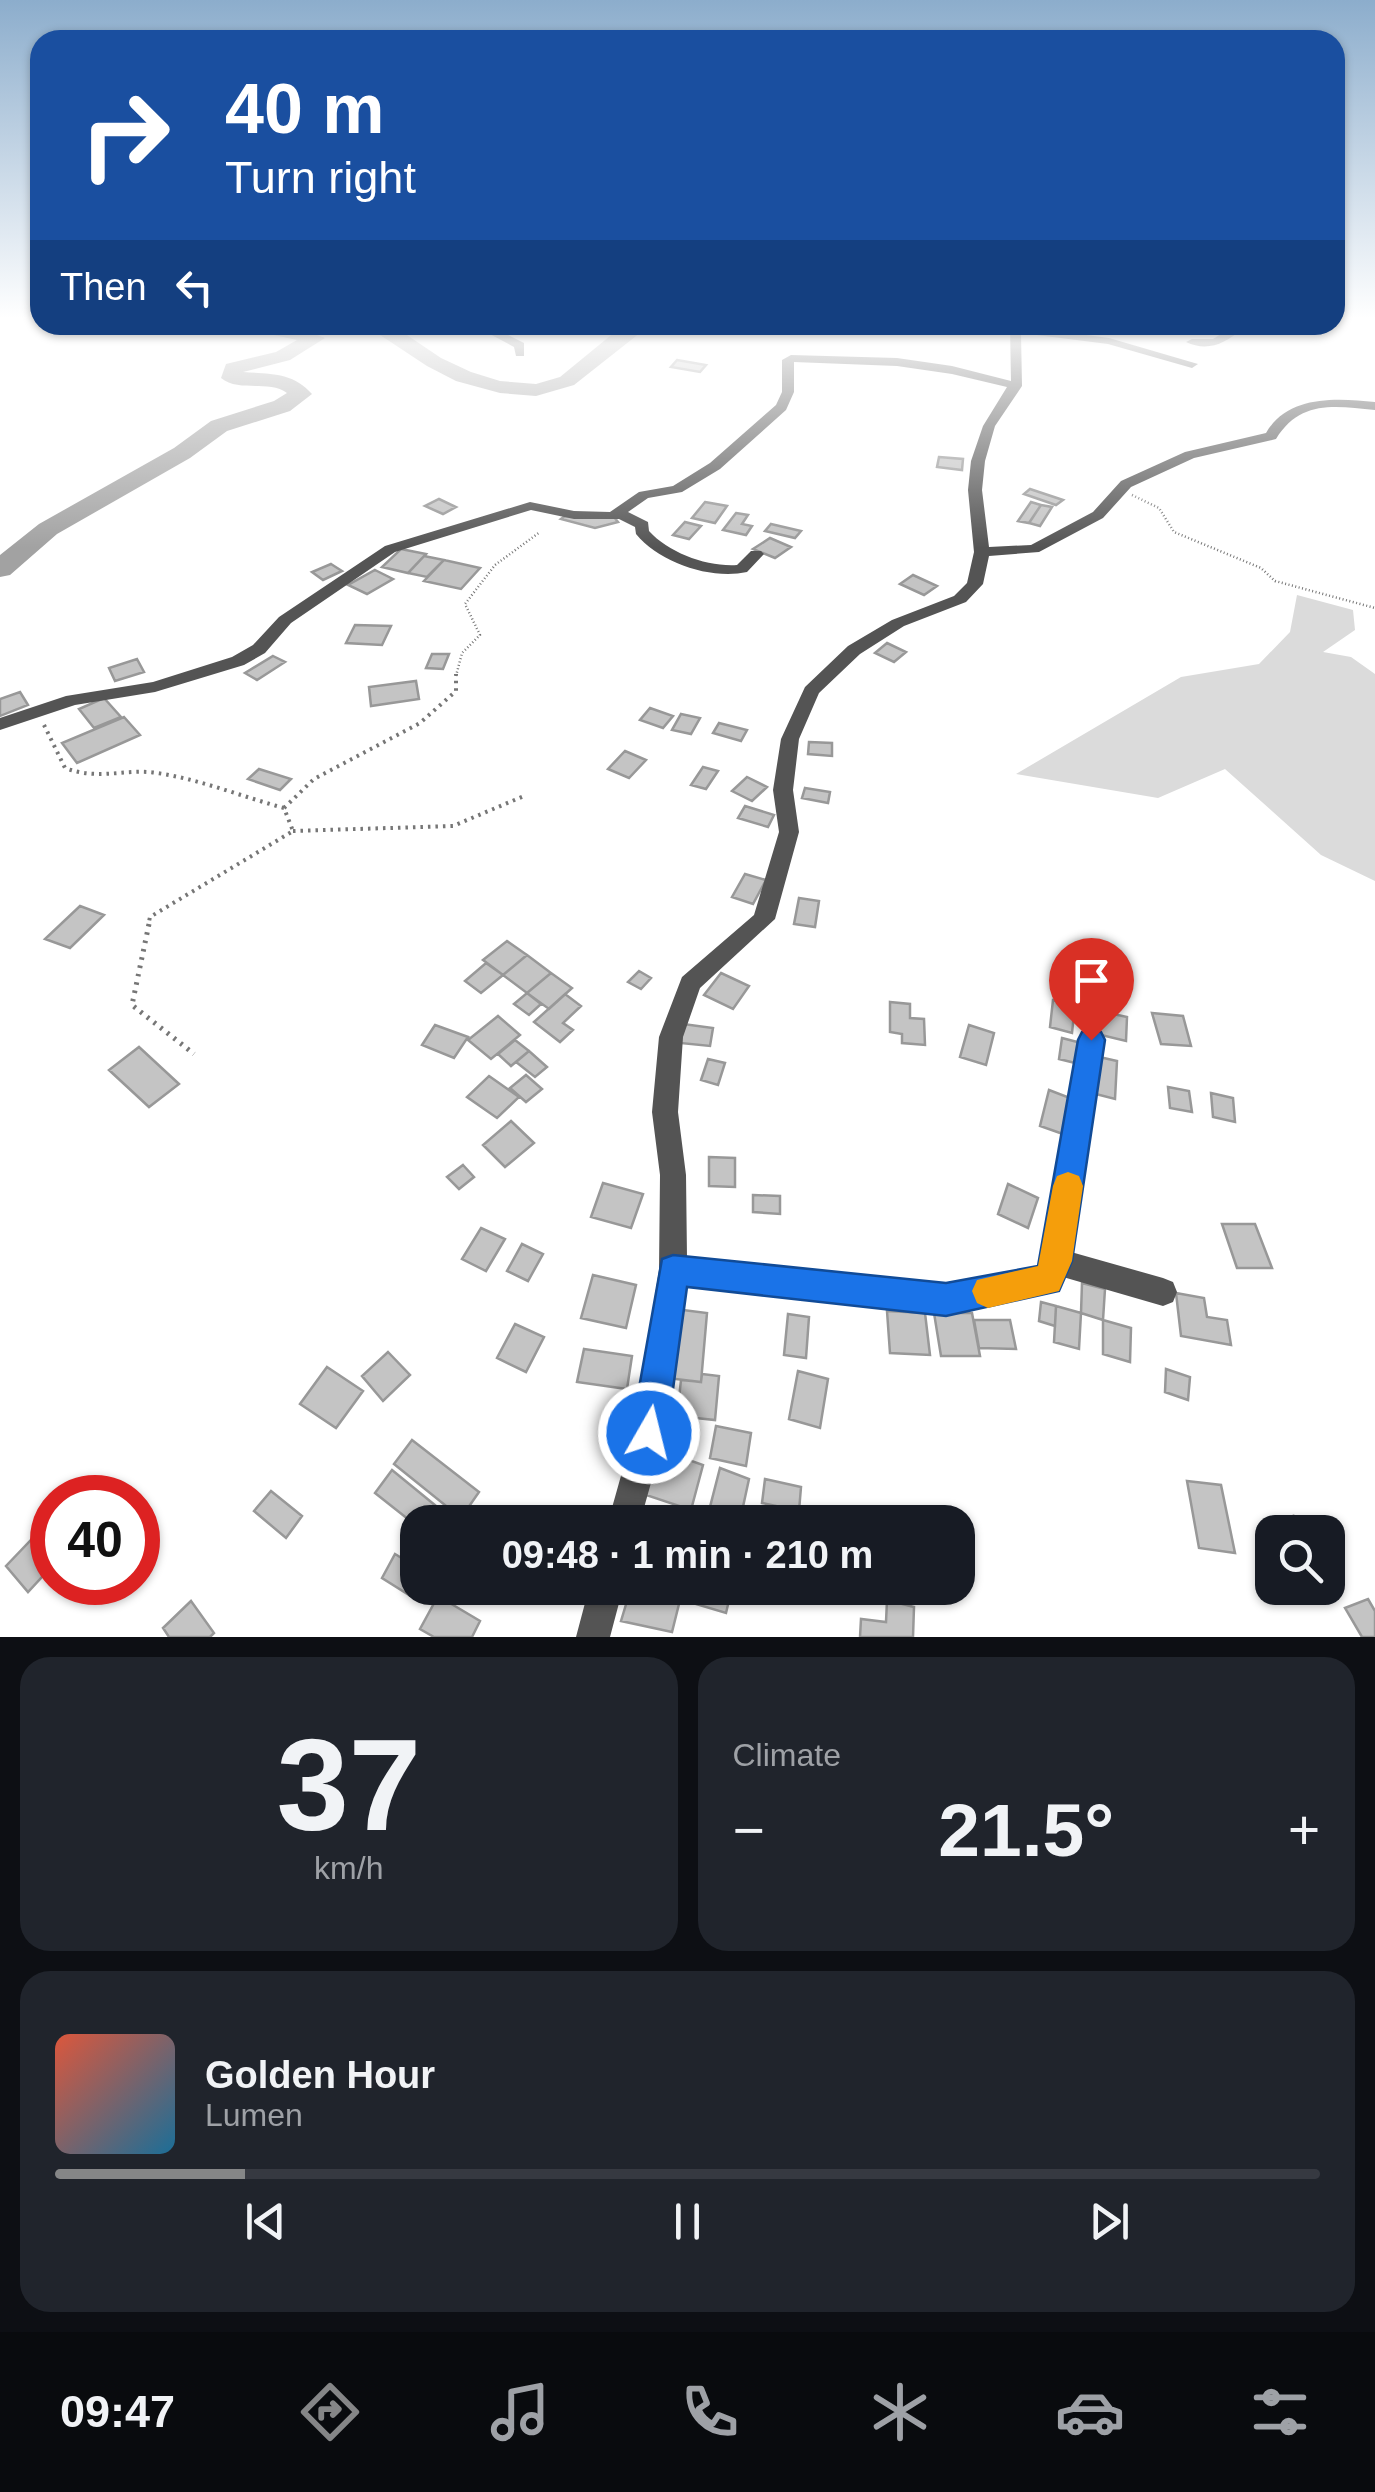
<!DOCTYPE html>
<html lang="en">
<head>
<meta charset="utf-8">
<style>
	body { margin:0; font-family:Helvetica,sans-serif; background:#20242c; color:#f1f3f6; height:100vh; display:flex; flex-direction:column; font-size:38px; white-space:nowrap }
	* { box-sizing:border-box; margin:0 }
	p { font-size:32px; color:#9ea1a6 }
	.icon { flex:none; width:55px; height:55px; fill:none; stroke:currentColor; stroke-width:2; stroke-linecap:round; stroke-linejoin:round }
	.map { position:relative; height:1637px; overflow:hidden }
	.sheet { display:flex; flex-direction:column; gap:20px; padding:20px; background:#0d0f14; flex:1 }
	.sheet>* { flex:none }
	.guide { position:absolute; left:30px; top:30px; width:1315px; height:305px; border-radius:30px; box-shadow:0 2px 8px #0004; background:#1a4fa0; color:#fff; overflow:hidden }
	.controls { position:absolute; left:1255px; top:1515px; display:grid; gap:20px }
	.controls a { display:grid; place-items:center; width:90px; height:90px; border-radius:20px; background:#171b24; box-shadow:0 2px 8px #0004; font-size:50px }
	.speed { position:absolute; left:30px; top:1475px; display:flex; gap:20px; font-size:50px; font-weight:700; text-align:center }
	.speed>* { display:grid; place-content:center; width:130px; height:130px; border-radius:50%; background:#171b24; box-shadow:0 2px 8px #0004; line-height:1 }
	.speed .limit { border:15px solid #d22; background:#fff; color:#111 }
	.pin { position:absolute; display:grid; place-items:center; width:85px; height:85px; color:#fff; margin:-102px -42px; border-radius:50% 50% 50% 0; rotate:-45deg; box-shadow:0 0 10px #0007 }
	.pin .icon { rotate:45deg }
	.me { position:absolute; width:110px; margin:-55px; rotate:8deg; stroke-linejoin:round; filter:drop-shadow(0 0 8px #0008) }
	.turn { display:flex; align-items:center; gap:35px; height:210px; padding:0 30px; font-size:45px }
	.turn .icon { width:130px; height:130px; stroke-width:2.5 }
	.turn b { display:block; font-size:70px; line-height:85px }
	.then { display:flex; align-items:center; height:95px; padding:0 30px; background:#0003; gap:20px; font-size:38px }
	.big { font-size:75px; font-weight:700; line-height:1.1 }
	.sheet .card { flex:1; display:flex; flex-direction:column; justify-content:center; gap:15px; min-width:0; padding:0 35px; border-radius:30px; background:#20242c }
	.sheet .dial { align-items:center; gap:0 }
	.dial b { font-size:130px; line-height:1 }
	.song { display:flex; align-items:center; gap:30px }
	.cover { width:120px; height:120px; border-radius:15px; background:linear-gradient(135deg,hsl(10 70% 55%),hsl(200 70% 35%)) }
	.played { height:10px; border-radius:5px; background:linear-gradient(90deg,#858687 15%,#363941 15%) }
	.keys { display:flex; justify-content:space-around; direction:ltr }
	.heat { display:flex; justify-content:space-between; align-items:center; font-size:55px; direction:ltr }
	.sheet .tiles { flex:1; display:grid; gap:20px; grid-template-columns:1fr 1fr }
	.card:last-child { grid-column:span 2 }
	.trip { position:absolute; left:400px; top:1505px; width:575px; height:100px; border-radius:30px; background:#171b24; box-shadow:0 2px 8px #0004; font-weight:700; line-height:100px; text-align:center }
	.dock { display:flex; height:160px; justify-content:space-around; align-items:center; background:#090b0e; color:#9ea1a6 }
	.dock .icon { width:70px; height:70px }
	.dock .on { color:#858687 }
	.dock b { font-size:45px; color:#f1f3f6 }
	.map>svg:first-child { display:block }
	.green { fill:#dbdbdb }
	.lines { fill:none; stroke-linecap:round; stroke-linejoin:round }
	.river { fill:#a2a2a2; fill-rule:evenodd }
	.building { fill:#c4c4c4; stroke:#989898; stroke-width:2.5 }
	.path-far2 { stroke:#767676; stroke-width:2.5; stroke-dasharray:1 2.5; stroke-linecap:butt }
	.path-far1 { stroke:#767676; stroke-width:4; stroke-dasharray:2.5 5; stroke-linecap:butt }
	.path { stroke:#767676; stroke-width:5; stroke-dasharray:2.5 6; stroke-linecap:butt }
	.minor { fill:#545454; fill-rule:evenodd }
	.route { fill:#1a73e8; stroke:#114b97; stroke-width:2.5 }
	.slow { fill:#f59e0b }
</style>
</head>
<body>
<div class="map">
<svg width="1375" height="1637" viewBox="0 0 1375 1637">
	<rect width="100%" height="100%" fill="#fff"/>
	<path class="green" d="M1297 595 1353 610 1355 630 1323 652 1351 657 1375 674V881L1321 855 1225 769 1158 798 1016 774 1181 677 1259 664 1290 632Z"/>
	<g class="lines">
		<path class="river" d="M278 325H304L301 329 325 338 290 360 243 372C270 374 293 372 312 394L290 411 227 431 190 458 57 534 10 575 0 577V555L39 524 174 448 211 421 274 401 287 393C269 379 239 393 221 378L226 364 276 352 297 340 274 335 271 331Z
			M365 325H392L441 358 471 372 500 381 536 384 560 377 621 327 650 325 574 385 536 396 500 393 456 381 427 366Z"/>
	</g>
	<path class="building" d="M677 360 706 365 700 372 671 367Z
		M939 457 963 459 962 470 937 467Z
		M1030 489 1063 500 1056 505 1024 494Z
		M439 499 456 507 443 514 425 506Z
		M705 502 727 506 715 523 692 518Z
		M1031 502 1041 505 1029 523 1018 521Z
		M1041 505 1052 507 1040 526 1029 523Z
		M736 513 748 515 742 524 752 526 746 535 723 530Z
		M565 516 614 517 618 522 595 528 561 519Z
		M685 522 701 526 689 539 673 535Z
		M771 524 801 531 795 538 765 531Z
		M770 538 791 547 775 558 753 549Z
		M401 549 426 554 408 573 382 567Z
		M424 556 444 560 427 577 408 573Z
		M444 560 480 568 461 589 424 581Z
		M331 564 342 571 323 580 312 572Z
		M375 570 393 579 367 594 348 585Z
		M913 575 937 586 924 595 900 584Z
		M355 625 391 626 382 645 346 643Z
		M887 643 906 652 894 662 875 653Z
		M432 654H449L443 669 426 668Z
		M273 656 285 662 257 680 245 673Z
		M137 659 144 672 115 681 109 668Z
		M416 681 419 699 371 706 369 687Z
		M20 692 28 705 0 716V699Z
		M104 698 121 717 94 728 79 709Z
		M650 708 673 716 663 728 640 720Z
		M681 714 700 718 691 734 672 730Z
		M124 717 140 735 77 763 62 743Z
		M719 723 747 730 741 741 713 733Z
		M809 742 832 743V756L808 754Z
		M625 751 646 760 629 778 608 769Z
		M703 767 718 771 706 789 691 785Z
		M259 769 291 779 280 790 248 779Z
		M747 777 767 787 752 801 732 791Z
		M805 788 830 792 828 803 802 798Z
		M745 806 774 815 768 827 738 818Z
		M745 874 766 880 753 904 732 897Z
		M799 898 819 901 815 927 794 924Z
		M80 906 104 915 70 948 45 939Z
		M507 941 527 955 503 975 483 960Z
		M527 955 551 973 527 993 503 975Z
		M486 963 503 975 481 993 465 981Z
		M639 971 651 978 641 989 628 982Z
		M551 973 572 988 549 1009 527 993Z
		M721 973 749 986 733 1009 704 995Z
		M527 993 541 1004 529 1015 514 1004Z
		M565 994 581 1006 563 1023 573 1030 560 1042 534 1022Z
		M1053 1000 1075 1005 1072 1033 1050 1027Z
		M890 1002 910 1004V1018L924 1019 925 1045 902 1043V1034L890 1032Z
		M1095 1010 1127 1017 1126 1041 1093 1033Z
		M1152 1013 1183 1016 1191 1046 1161 1044Z
		M498 1016 520 1035 491 1059 468 1040Z
		M683 1024 713 1028 710 1046 680 1043Z
		M435 1025 468 1037 454 1058 422 1045Z
		M969 1025 994 1033 986 1065 960 1057Z
		M1062 1038 1085 1044 1083 1065 1059 1059Z
		M515 1040 529 1051 511 1066 498 1054Z
		M139 1047 179 1084 149 1107 109 1070Z
		M529 1051 547 1067 535 1077 516 1062Z
		M1095 1056 1117 1061 1115 1099 1092 1093Z
		M708 1059 725 1063 718 1085 701 1080Z
		M526 1075 542 1089 526 1102 510 1088Z
		M489 1076 519 1097 497 1118 467 1097Z
		M1168 1087 1189 1091 1192 1112 1170 1108Z
		M1049 1090 1070 1098 1063 1134 1040 1126Z
		M1211 1093 1233 1098 1235 1122 1213 1117Z
		M511 1121 534 1143 505 1167 483 1145Z
		M709 1157 735 1158V1187L709 1186Z
		M463 1165 474 1177 459 1189 447 1177Z
		M603 1183 643 1194 631 1228 591 1217Z
		M1008 1184 1038 1198 1028 1228 998 1214Z
		M753 1195 780 1196V1214L753 1212Z
		M1222 1224H1255L1272 1268H1237Z
		M481 1228 505 1239 486 1271 462 1259Z
		M522 1244 543 1254 528 1281 507 1271Z
		M593 1275 636 1285 626 1328 581 1318Z
		M1082 1283 1105 1289 1103 1320 1081 1313Z
		M1176 1293 1204 1298 1207 1317 1227 1320 1231 1345 1181 1336Z
		M1041 1302 1056 1306 1055 1326 1039 1321Z
		M1056 1306 1081 1313 1079 1349 1054 1342Z
		M675 1309 707 1313 701 1382 667 1378Z
		M887 1311 925 1313 930 1355 890 1353Z
		M934 1313H972L980 1356H941Z
		M788 1314 809 1317 806 1358 784 1355Z
		M974 1320H1010L1016 1349 979 1348Z
		M1103 1320 1131 1328 1130 1362 1103 1354Z
		M515 1324 544 1337 526 1372 497 1358Z
		M584 1349 632 1356 627 1389 577 1382Z
		M388 1352 410 1375 383 1401 362 1376Z
		M327 1367 363 1391 336 1428 300 1404Z
		M1166 1369 1190 1377 1188 1400 1165 1392Z
		M798 1371 828 1379 820 1428 789 1419Z
		M702 1374 719 1376 715 1420 677 1416 681 1380 701 1382Z
		M716 1426 751 1433 746 1466 710 1458Z
		M412 1440 479 1492 461 1518 394 1464Z
		M655 1448 703 1465 691 1510 646 1495Z
		M720 1468 749 1479 741 1516 710 1507Z
		M392 1470 452 1519 450 1522H418V1527L375 1493Z
		M765 1479 801 1487 799 1511 762 1503Z
		M1187 1481 1221 1485 1235 1553 1199 1548Z
		M271 1491 302 1516 286 1538 254 1511Z
		M1294 1516 1321 1526V1532H1294Z
		M50 1520 52 1566 28 1592 6 1566Z
		M395 1554 418 1568V1588H424L417 1600 382 1578Z
		M83 1582H113V1583L95 1601Z
		M631 1588H683L672 1632 621 1621Z
		M683 1588H732L726 1613 679 1599Z
		M744 1588H788L786 1602 742 1596Z
		M438 1596 480 1621 472 1637H434L420 1629Z
		M1368 1599 1375 1611V1637H1362L1345 1608Z
		M887 1600 914 1607 913 1637H860L861 1619 886 1622Z
		M191 1601 214 1633 210 1637H169L163 1628Z"/>
	<g class="lines">
		<path class="path-far2" d="M1132 495 1159 508 1174 532 1261 568 1275 581 1375 608
			M456 676 462 653 480 635 465 604 495 565 540 532"/>
		<path class="path-far1" d="M44 725 65 768C100 781 125 768 157 773 199 779 243 797 284 808L293 831 150 917 148 926
			M284 808 314 779 420 723 456 691V674
			M293 831 453 826 524 796"/>
		<path class="path" d="M149 924 132 1005 194 1054"/>
		<path class="minor" d="M491 325H505L498 330 524 343V356H516L514 347 486 332 484 330Z
			M1010 325 1109 338 1198 364 1192 368 1108 344 1021 333 1022 386 995 426 985 461 982 490 989 547 1031 545 1093 512 1121 481 1185 452 1266 433C1288 395 1336 398 1375 402V410C1334 406 1300 400 1276 439L1194 458 1131 487 1103 518 1039 552 989 556 983 584 966 602 904 626 860 654 819 693 799 739 793 790 799 832 775 919 700 988 683 1037 678 1112 686 1175 687 1258 946 1285 1039 1268 1079 1040 1083 1033 1091 1030 1099 1033 1103 1040 1071 1252 1163 1278 1173 1282 1177 1292 1173 1302 1163 1306 1063 1277 1058 1290 1048 1294 946 1313 685 1285 665 1433 640 1522H608L633 1433 659 1270 660 1175 652 1112 659 1037 682 977 754 915 779 832 773 790 781 739 805 687 848 646 892 620 954 596 967 583 974 552 968 490 971 461 983 426 1007 387 952 374 897 366 794 362V392L786 410 720 469 682 492 648 498 628 512 648 522 649 531C669 553 707 567 737 565L751 551H761L764 554 747 572C711 580 660 563 636 534L635 527 619 519H574L531 510 395 552 291 623 265 653 244 665 155 692 75 705 0 730V718L66 696 153 682 232 657 253 645 279 617 385 546 530 502 574 511 610 512 639 492 673 486 710 463 776 405 782 392V360L791 355 897 358 952 366 1011 381Z
			M1226 325H1238L1242 329C1225 344 1207 352 1186 342L1192 339H1213L1229 329Z
			M589 1588H623L610 1637H576Z"/>
	</g>
	<linearGradient id="sky" x2="0" y2="1"><stop stop-color="#8cadcc"/><stop offset="0.58" stop-color="#fff"/><stop offset="1" stop-color="#fff" stop-opacity="0"/></linearGradient>
	<rect width="1375" height="548" fill="url(#sky)"/>
	<path class="route" d="M1091 1029 1101 1032 1105 1040 1072 1261 1059 1291 946 1316 687 1287 667 1433 662 1446 649 1451 636 1446 631 1433 662 1259 673 1255 946 1283 1038 1266 1078 1040 1082 1032Z"/>
	<path class="slow" d="M1068 1172 1079 1176 1083 1186 1072 1261 1059 1291 988 1308 977 1303 972 1291 977 1280 1038 1266 1053 1186 1057 1176Z"/>
</svg>
<div class="controls">
<a><svg class="icon" aria-label="search" viewBox="0 0 24 24"><circle cx="10" cy="10" r="6"/><path d="M15 15l6 6"/></svg></a>
</div>
<div class="speed"><div class="limit">40</div></div>
<div class="pin" style="left:1091px;top:1040px;background:#d93025"><svg class="icon" aria-label="arrive" viewBox="0 0 24 24"><path d="M6 21V4h12l-3 4 3 4H6"/></svg></div>
<svg class="me" style="left:649px;top:1433px" viewBox="-20 -20 40 40"><circle r="17" fill="#1a73e8" stroke="#fff" stroke-width="3"/><path d="M0-11L8 9 0 5-8 9z" fill="#fff"/></svg>
<div class="trip">09:48 · 1 min · 210 m</div>
<div class="guide">
<div class="turn"><svg class="icon" aria-label="right" viewBox="0 0 24 24"><path d="M7 20v-9h11M14 6l5 5-5 5"/></svg><div><b>40 m</b>Turn right</div></div>
<div class="then">Then<svg class="icon" aria-label="left" viewBox="0 0 24 24"><path d="M17 20v-9H6M10 6l-5 5 5 5"/></svg></div>
</div>
</div>
<section class="sheet">
<div class="tiles">
<div class="card dial"><b>37</b><p>km/h</p></div>
<div class="card"><p>Climate</p>
<div class="heat"><a>−</a><b class="big">21.5°</b><a>+</a></div>
</div>
<div class="card">
<div class="song"><i class="cover"></i><div><b>Golden Hour</b><p>Lumen</p></div></div>
<div class="played"></div>
<div class="keys"><svg class="icon" aria-label="previous" viewBox="0 0 24 24"><path d="M18 5L8 12l10 7zM5 5v14"/></svg><svg class="icon" aria-label="pause" viewBox="0 0 24 24"><path d="M8 5v14M16 5v14"/></svg><svg class="icon" aria-label="next" viewBox="0 0 24 24"><path d="M6 5l10 7-10 7zM19 5v14"/></svg></div>
</div>
</div>
</section>
<nav class="dock">
<b>09:47</b>
<svg class="icon on" aria-label="directions" viewBox="0 0 24 24"><path d="M12 3l9 9-9 9-9-9zM9 14v-3h6M13 9l2 2-2 2"/></svg>
<svg class="icon" aria-label="music" viewBox="0 0 24 24"><path d="M9 18V5l10-2v13"/><circle cx="6" cy="18" r="3"/><circle cx="16" cy="16" r="3"/></svg>
<svg class="icon" aria-label="phone" viewBox="0 0 24 24"><path d="M5 4h4l2 5-3 2q2 4 5 5l2-3 5 2v4C11 20 4 13 5 4z"/></svg>
<svg class="icon" aria-label="climate" viewBox="0 0 24 24"><path d="M12 3v18M4 7l16 10M4 17L20 7"/></svg>
<svg class="icon" aria-label="car" viewBox="0 0 24 24"><path d="M5 17H2v-5l4-1 3-4h7l3 4 3 1v5h-3M9 17h6M6 11h13"/><circle cx="7" cy="17" r="2"/><circle cx="17" cy="17" r="2"/></svg>
<svg class="icon" aria-label="filters" viewBox="0 0 24 24"><path d="M4 7h16M4 17h16"/><circle cx="9" cy="7" r="2"/><circle cx="15" cy="17" r="2"/></svg>
</nav>
</body>
</html>
